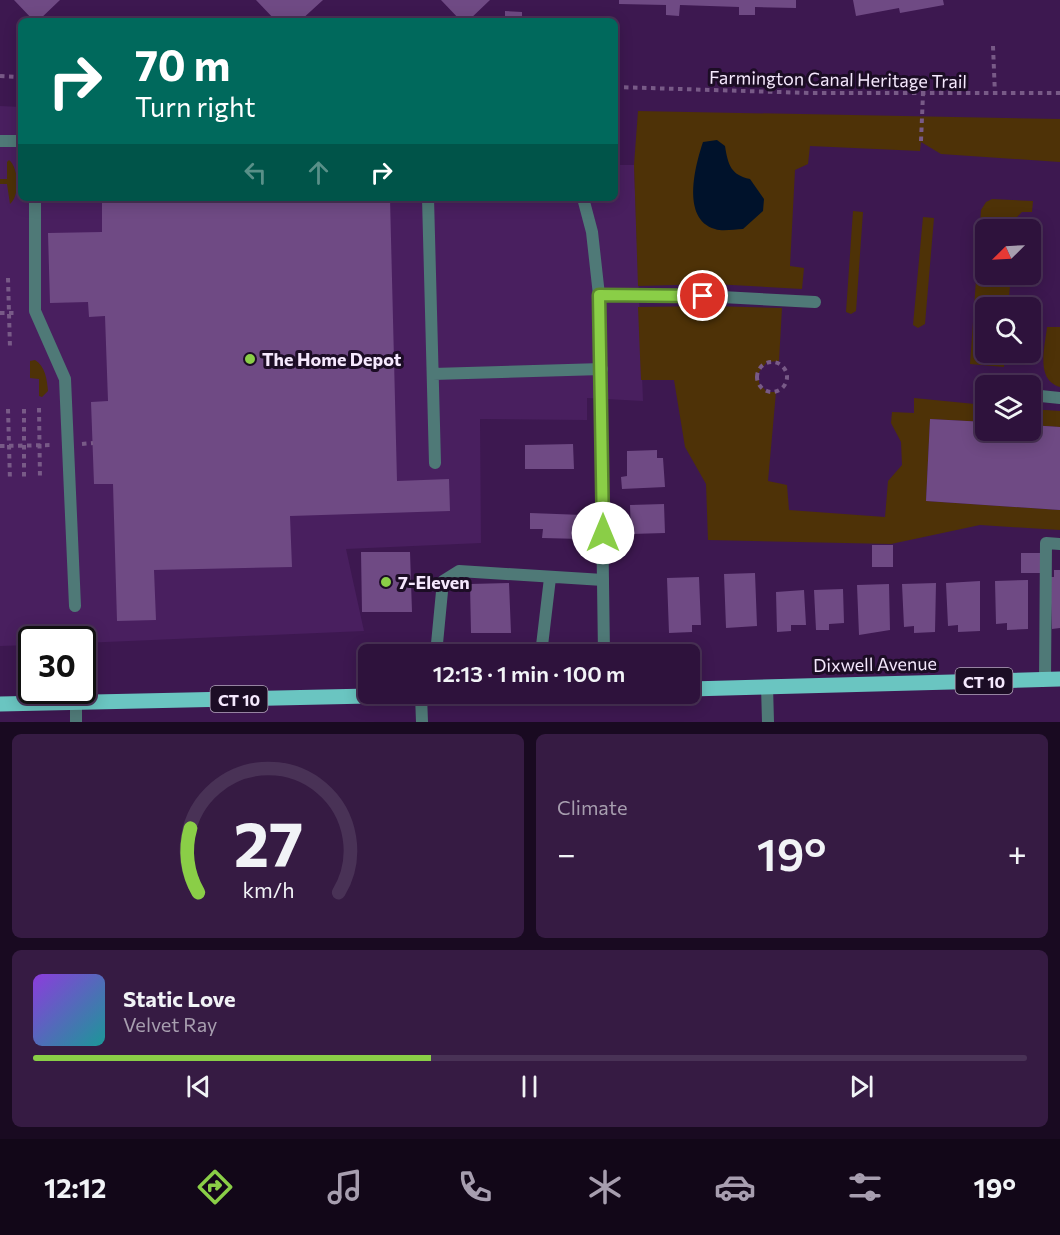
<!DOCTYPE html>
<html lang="en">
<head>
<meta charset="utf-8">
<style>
	body { margin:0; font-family:Commissioner,sans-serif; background:#361b43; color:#f1f3f6; height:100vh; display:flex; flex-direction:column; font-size:22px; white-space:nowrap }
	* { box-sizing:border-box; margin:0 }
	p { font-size:20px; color:#a79eaf }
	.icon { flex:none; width:33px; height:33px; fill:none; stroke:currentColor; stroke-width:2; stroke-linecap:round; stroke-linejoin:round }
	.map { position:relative; height:722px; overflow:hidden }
	.panel { display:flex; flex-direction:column; gap:12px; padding:12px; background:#190a21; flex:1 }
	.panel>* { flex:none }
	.banner { position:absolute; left:18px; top:18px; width:600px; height:183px; border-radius:9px; box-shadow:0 3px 15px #0003,0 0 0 2px #493256; background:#00695c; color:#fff; overflow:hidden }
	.needle { width:39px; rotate:246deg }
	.tools { position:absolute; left:975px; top:219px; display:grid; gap:12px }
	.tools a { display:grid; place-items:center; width:66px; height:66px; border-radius:9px; background:#2e123c; box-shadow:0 3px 15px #0003,0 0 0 2px #493256; font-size:30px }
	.speed { position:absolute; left:18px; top:626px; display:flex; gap:12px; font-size:30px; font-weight:700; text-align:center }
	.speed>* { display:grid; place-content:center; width:78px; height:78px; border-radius:50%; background:#2e123c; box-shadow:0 3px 15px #0003,0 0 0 2px #493256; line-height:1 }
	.speed .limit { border:3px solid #111; border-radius:9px; background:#fff; color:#111 }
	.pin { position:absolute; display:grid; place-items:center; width:51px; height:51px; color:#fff; margin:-26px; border:3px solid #fff; border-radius:50%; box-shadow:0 2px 6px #0007 }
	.me { position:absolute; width:66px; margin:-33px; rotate:0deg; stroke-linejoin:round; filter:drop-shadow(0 0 4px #0008) }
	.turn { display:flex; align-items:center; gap:21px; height:126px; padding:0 18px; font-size:27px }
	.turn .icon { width:78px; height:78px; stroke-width:2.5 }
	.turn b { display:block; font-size:42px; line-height:51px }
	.lanes { display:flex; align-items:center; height:57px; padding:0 18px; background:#0003; justify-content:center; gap:30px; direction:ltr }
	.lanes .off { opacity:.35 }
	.big { font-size:45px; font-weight:600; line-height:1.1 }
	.panel .widget { flex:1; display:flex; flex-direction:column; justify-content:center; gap:9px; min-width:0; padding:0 21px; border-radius:9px; background:#361b43 }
	.panel .dial { align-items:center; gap:0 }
	.dial svg { height:156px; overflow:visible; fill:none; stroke:#493256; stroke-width:7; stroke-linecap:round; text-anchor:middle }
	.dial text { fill:#f1f3f6; stroke:none }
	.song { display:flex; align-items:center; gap:18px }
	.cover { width:72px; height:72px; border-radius:9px; background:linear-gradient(135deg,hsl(270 70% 55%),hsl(180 70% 35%)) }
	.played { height:6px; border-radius:3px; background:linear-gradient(90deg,#8ace47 40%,#493256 40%) }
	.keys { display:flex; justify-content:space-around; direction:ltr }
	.heat { display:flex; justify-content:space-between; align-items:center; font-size:33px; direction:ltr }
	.panel .tiles { flex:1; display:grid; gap:12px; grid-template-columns:1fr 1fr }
	.widget:last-child { grid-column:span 2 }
	.trip { position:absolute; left:358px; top:644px; width:342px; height:60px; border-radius:9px; background:#2e123c; box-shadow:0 3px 15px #0003,0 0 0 2px #493256; font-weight:600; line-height:60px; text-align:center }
	.tabs { display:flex; height:96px; justify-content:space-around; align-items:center; background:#120718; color:#a79eaf }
	.tabs .icon { width:42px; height:42px }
	.tabs .selected { color:#8ace47 }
	.tabs b { font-size:27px; color:#f1f3f6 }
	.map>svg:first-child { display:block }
	.built { fill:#491f5f }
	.green { fill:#4e3207 }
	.water { fill:#00122b }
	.building { fill:#6f4a84 }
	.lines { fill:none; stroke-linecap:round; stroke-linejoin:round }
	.path { stroke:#785a87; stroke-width:4; stroke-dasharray:4.5 4.5; stroke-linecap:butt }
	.service { stroke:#4f7977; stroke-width:12 }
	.minor { stroke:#4f7977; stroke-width:12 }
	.primary { stroke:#6ac5c1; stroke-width:15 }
	.route-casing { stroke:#5a862e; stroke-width:15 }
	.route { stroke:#8ace47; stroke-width:10 }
	.poi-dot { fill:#8ace47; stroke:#1c0d25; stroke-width:2 }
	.labels { text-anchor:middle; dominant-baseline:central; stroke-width:6; stroke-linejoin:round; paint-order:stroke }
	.shield { fill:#1c0d25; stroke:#b4a6bc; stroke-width:1.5 }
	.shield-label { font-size:16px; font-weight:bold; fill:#f5e8fd }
	.street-label { font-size:18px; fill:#f5e8fd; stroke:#1c0d25 }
	.poi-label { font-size:18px; font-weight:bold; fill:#f5e8fd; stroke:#1c0d25; text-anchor:start }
</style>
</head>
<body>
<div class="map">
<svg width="1060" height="722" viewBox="0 0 1060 722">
	<rect width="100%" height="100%" fill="#3d1850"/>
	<path class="built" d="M0 106 21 107V198H615V165H634L643 401 587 398V420L480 419 481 543 346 549 364 631 83 643 82 639H32L31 645 0 646Z"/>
	<path class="green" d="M638 111 1060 119V162L941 154 921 142 920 151 810 146 808 164 795 170 790 266 804 268 802 289 713 284 638 286 634 165Z
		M9 160C19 168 20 196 10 204L7 184H0V179H7V162Z
		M992 199 1033 201 1032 212H1022L1015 219V229L986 230V274L1011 275 1008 307 986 308V352L1005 353 1004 367 970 364 981 210 986 202Z
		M853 211 863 212 856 311 851 314 846 312Z
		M923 217 934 218 925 324 918 328 913 325Z
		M711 306 782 308 779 361 767 362 759 372V383L767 392H776L768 481 787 485 789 510 885 517 888 481 902 465 901 442 891 423 892 412 914 413V398L985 405V422L930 419 926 501 1060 510V530L980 525 891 544 708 540 706 484 685 447 674 380H641L638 307Z
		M1047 327H1060V387C1035 380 1045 347 1047 327Z
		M35 360C45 366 47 379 48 391L42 397 39 396V379L30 378V361Z
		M1030 409 1060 411V427L1031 425Z"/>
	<path class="water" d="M717 140 725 146C728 165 731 175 750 179L764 199 763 211 743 229C735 229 723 232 715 229 681 219 695 166 703 142Z"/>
	<path class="building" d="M14 0H60L38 21H34Z
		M256 0H323L300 21H276Z
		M441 0H490L468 21H461Z
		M619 0H796V8L755 7V15H739V7L680 5 679 16 666 15V5L619 4Z
		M853 0H943L944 5 900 13 899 8 856 16Z
		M505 11 522 12V21H505Z
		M390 198 397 481 449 479 450 511 290 516 292 567 154 570 156 620 117 621 113 484H94L91 402 108 401 105 316 89 317 88 302 50 303 48 233 102 232V199Z
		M930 419 986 422V430H1030V425L1060 427V510L926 501Z
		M573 444 574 469H525V445Z
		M657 450V458H663L665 487 622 489 621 477 627 476V451Z
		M664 504 665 533 631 534 630 505Z
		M530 513 583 515 582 539 542 538 543 529H530Z
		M872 545H893V567H872Z
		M361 552H410L412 612H362Z
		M1021 553H1042L1041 573H1021Z
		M1054 570H1060V628L1052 629 1050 577H1054Z
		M755 573 757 626 726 628 724 574Z
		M699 577 701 625H692V632L669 633 667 578Z
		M1028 580V629L1007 630V623L996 624 995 581Z
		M980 581V631L958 632V625L948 626 946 583Z
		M509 583 511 633H471L470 584Z
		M936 583 935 632 914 633V626L904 627 902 584Z
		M889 584 890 630 859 635 857 585Z
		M843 589 844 623 829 624V630H816L814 590Z
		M804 590 806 625H791V631L777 632 776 592Z"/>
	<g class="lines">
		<path class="path" d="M993 46 995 95
			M0 76 21 77
			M615 87 810 93H1060
			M921 141 923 94
			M8 278 10 348
			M991 283 1010 284
			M0 313H17
			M757 377a15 15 0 1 1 30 0a15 15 0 1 1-30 0Z
			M39 408 40 480
			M8 409 10 481
			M24 409V480
			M82 444 93 443
			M0 446 53 445"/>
		<path class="service" d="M0 141H21
			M35 198V311L65 379 75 606
			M428 198 435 463
			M583 198 592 232 599 295 703 296 815 302
			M433 374 602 369
			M1031 395 1060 398
			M436 654 443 581 459 571 603 580
			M541 654 550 578
			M1045 680 1046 543 1060 544"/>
		<path class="minor" d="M599 295 604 654
			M767 686 768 722
			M421 695 422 722
			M76 704V722"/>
		<path class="primary" d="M690 689 1060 679
			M0 704 509 693"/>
	</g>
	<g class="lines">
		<g class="route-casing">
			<path id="route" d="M603 533 599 295 703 296"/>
		</g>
		<use href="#route" class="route"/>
	</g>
	<g class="poi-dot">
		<circle cx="250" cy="359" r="6"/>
		<circle cx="386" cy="582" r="6"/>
	</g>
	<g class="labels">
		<g class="shield">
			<rect x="955.5" y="668" width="57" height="26" rx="4.5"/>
			<rect x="210.5" y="686" width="57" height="26" rx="4.5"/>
		</g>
		<g class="shield-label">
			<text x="984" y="681">CT 10</text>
			<text x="239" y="699">CT 10</text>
		</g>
		<g class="street-label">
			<text transform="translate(838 79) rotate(1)">Farmington Canal Heritage Trail</text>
			<text transform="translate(875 664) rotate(-1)">Dixwell Avenue</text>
		</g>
		<g class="poi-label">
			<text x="262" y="359">The Home Depot</text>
			<text x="398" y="582">7-Eleven</text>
		</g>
	</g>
</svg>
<div class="tools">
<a><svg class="needle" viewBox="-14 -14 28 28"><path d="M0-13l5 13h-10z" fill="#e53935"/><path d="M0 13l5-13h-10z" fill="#a79eaf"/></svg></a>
<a><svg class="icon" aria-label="search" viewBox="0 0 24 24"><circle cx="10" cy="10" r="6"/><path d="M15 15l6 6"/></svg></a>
<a><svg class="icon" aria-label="layers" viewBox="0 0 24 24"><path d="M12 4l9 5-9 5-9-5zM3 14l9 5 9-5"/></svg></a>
</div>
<div class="speed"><div class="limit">30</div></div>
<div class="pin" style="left:703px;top:296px;background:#d93025"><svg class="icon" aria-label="arrive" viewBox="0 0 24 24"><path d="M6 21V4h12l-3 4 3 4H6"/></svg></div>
<svg class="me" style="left:603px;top:533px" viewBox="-20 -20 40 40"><circle r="19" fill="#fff"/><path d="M0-13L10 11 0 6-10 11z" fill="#8ace47"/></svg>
<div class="trip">12:13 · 1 min · 100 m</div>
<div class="banner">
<div class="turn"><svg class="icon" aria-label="right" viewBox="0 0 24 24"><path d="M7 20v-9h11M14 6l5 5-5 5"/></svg><div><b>70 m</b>Turn right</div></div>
<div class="lanes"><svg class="icon off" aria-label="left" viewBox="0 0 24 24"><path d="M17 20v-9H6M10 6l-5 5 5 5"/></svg><svg class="icon off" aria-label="ahead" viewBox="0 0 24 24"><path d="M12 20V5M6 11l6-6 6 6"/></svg><svg class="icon" aria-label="right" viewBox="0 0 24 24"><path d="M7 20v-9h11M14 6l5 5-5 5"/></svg></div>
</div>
</div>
<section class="panel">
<div class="tiles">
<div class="widget dial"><svg viewBox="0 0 100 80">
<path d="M14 69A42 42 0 1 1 86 69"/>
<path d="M14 69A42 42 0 0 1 10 36" stroke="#8ace47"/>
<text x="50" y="56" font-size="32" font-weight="700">27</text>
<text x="50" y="72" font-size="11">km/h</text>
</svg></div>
<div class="widget"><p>Climate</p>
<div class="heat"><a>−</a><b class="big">19°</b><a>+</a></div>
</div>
<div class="widget">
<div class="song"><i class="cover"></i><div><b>Static Love</b><p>Velvet Ray</p></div></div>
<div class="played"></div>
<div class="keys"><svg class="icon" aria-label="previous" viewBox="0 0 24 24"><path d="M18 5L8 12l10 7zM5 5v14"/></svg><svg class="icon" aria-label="pause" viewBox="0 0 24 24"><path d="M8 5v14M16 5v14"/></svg><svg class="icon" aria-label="next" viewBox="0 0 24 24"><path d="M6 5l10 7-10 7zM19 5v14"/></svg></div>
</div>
</div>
</section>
<nav class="tabs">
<b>12:12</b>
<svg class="icon selected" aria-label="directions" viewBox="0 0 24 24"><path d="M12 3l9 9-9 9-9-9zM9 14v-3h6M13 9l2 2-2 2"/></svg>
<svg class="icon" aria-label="music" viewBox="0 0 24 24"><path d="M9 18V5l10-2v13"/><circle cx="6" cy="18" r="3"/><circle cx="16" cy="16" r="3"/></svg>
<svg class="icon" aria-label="phone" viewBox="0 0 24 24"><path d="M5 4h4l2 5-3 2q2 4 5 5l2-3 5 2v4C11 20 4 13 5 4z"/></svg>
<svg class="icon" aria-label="climate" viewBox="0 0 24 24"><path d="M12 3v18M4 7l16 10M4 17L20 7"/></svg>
<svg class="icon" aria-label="car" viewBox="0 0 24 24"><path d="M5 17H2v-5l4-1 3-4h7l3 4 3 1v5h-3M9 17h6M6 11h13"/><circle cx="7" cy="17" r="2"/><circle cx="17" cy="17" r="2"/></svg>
<svg class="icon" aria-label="filters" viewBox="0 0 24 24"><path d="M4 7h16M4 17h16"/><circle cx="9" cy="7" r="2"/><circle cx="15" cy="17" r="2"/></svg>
<b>19°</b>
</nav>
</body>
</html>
